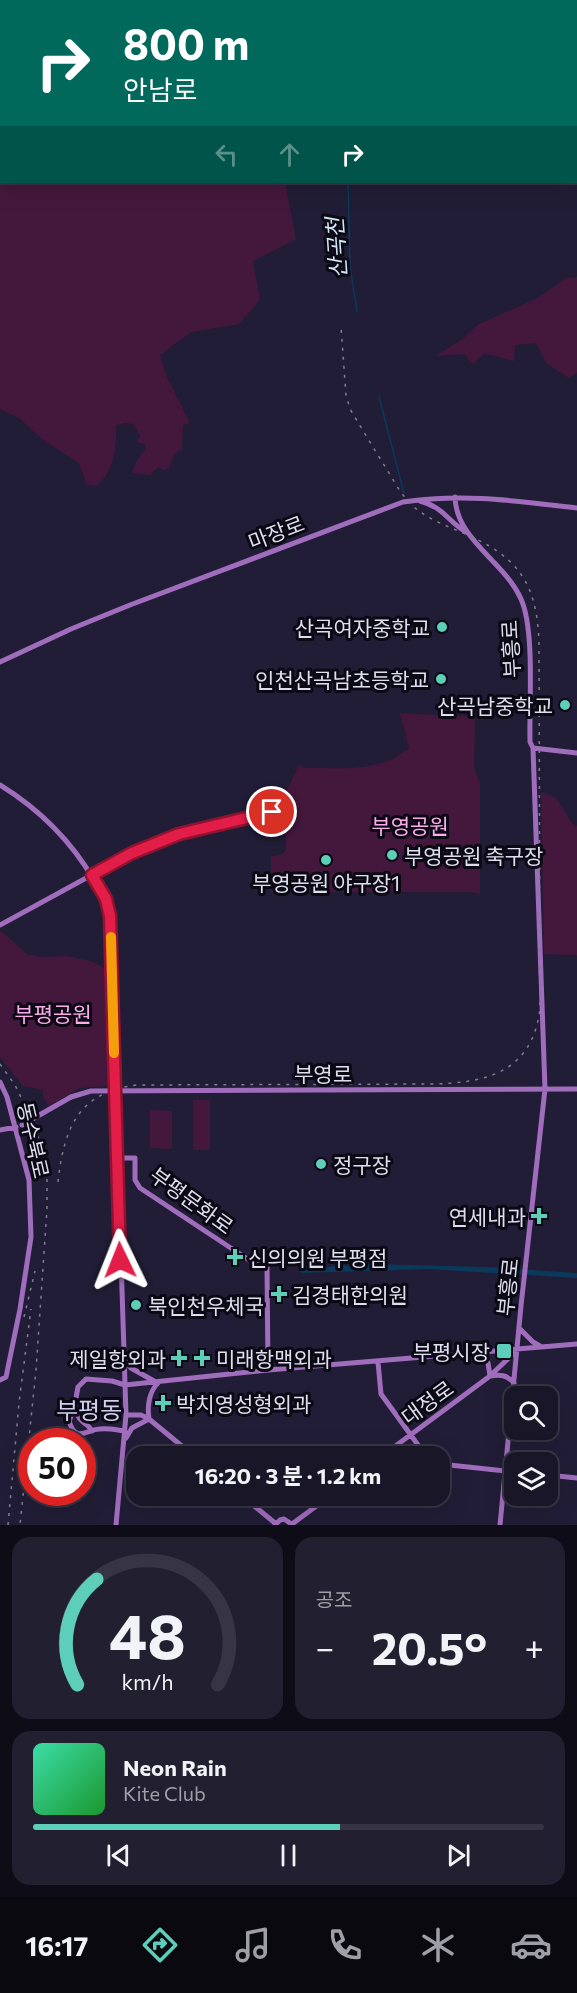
<!DOCTYPE html>
<html lang="ko">
<head>
<meta charset="utf-8">
<style>
	body { margin:0; font-family:Commissioner,"Noto Sans KR",sans-serif; background:#221f30; color:#f1f3f6; height:100vh; display:flex; flex-direction:column; font-size:22px; white-space:nowrap }
	* { box-sizing:border-box; margin:0 }
	p { font-size:20px; color:#9f9fa8 }
	.icon { flex:none; width:33px; height:33px; fill:none; stroke:currentColor; stroke-width:2; stroke-linecap:round; stroke-linejoin:round }
	.map { position:relative; height:1525px; overflow:hidden }
	.side { display:flex; flex-direction:column; gap:12px; padding:12px; background:#0e0c16; flex:1 }
	.side>* { flex:none }
	.banner { position:absolute; left:0px; top:0px; width:578px; height:183px; box-shadow:0 6px 24px #0002,0 0 0 2px #373545; background:#00695c; color:#fff; overflow:hidden }
	.fabs { position:absolute; left:504px; top:1386px; display:grid; gap:12px }
	.fabs a { display:grid; place-items:center; width:54px; height:54px; border-radius:12px; background:#191628; box-shadow:0 6px 24px #0002,0 0 0 2px #373545; font-size:30px }
	.speed { position:absolute; left:18px; top:1428px; display:flex; gap:12px; font-size:30px; font-weight:700; text-align:center }
	.speed>* { display:grid; place-content:center; width:78px; height:78px; border-radius:50%; background:#191628; box-shadow:0 6px 24px #0002,0 0 0 2px #373545; line-height:1 }
	.speed .limit { border:9px solid #d22; background:#fff; color:#111 }
	.pin { position:absolute; display:grid; place-items:center; width:51px; height:51px; color:#fff; margin:-26px; border:3px solid #fff; border-radius:50%; box-shadow:0 2px 6px #0007 }
	.me { position:absolute; width:66px; margin:-33px; rotate:358deg; stroke-linejoin:round; filter:drop-shadow(0 0 4px #0008) }
	.turn { display:flex; align-items:center; gap:21px; height:126px; padding:0 24px; font-size:27px }
	.turn .icon { width:78px; height:78px; stroke-width:2.5 }
	.turn b { display:block; font-size:42px; line-height:51px }
	.lanes { display:flex; align-items:center; height:57px; padding:0 24px; background:#0003; justify-content:center; gap:30px; direction:ltr }
	.lanes .off { opacity:.35 }
	.big { font-size:45px; font-weight:700; line-height:1.1 }
	.side .card { flex:1; display:flex; flex-direction:column; justify-content:center; gap:9px; min-width:0; padding:0 21px; border-radius:18px; background:#221f30 }
	.side .dial { align-items:center; gap:0 }
	.dial svg { height:156px; overflow:visible; fill:none; stroke:#373545; stroke-width:7; stroke-linecap:round; text-anchor:middle }
	.dial text { fill:#f1f3f6; stroke:none }
	.song { display:flex; align-items:center; gap:18px }
	.cover { width:72px; height:72px; border-radius:9px; background:linear-gradient(135deg,hsl(160 70% 55%),hsl(130 70% 35%)) }
	.played { height:6px; border-radius:3px; background:linear-gradient(90deg,#5dceb9 60%,#373545 60%) }
	.keys { display:flex; justify-content:space-around; direction:ltr }
	.heat { display:flex; justify-content:space-between; align-items:center; font-size:33px; direction:ltr }
	.side .tiles { flex:1; display:grid; gap:12px; grid-template-columns:1fr 1fr }
	.card:last-child { grid-column:span 2 }
	.trip { position:absolute; left:126px; top:1446px; width:324px; height:60px; border-radius:18px; background:#191628; box-shadow:0 6px 24px #0002,0 0 0 2px #373545; font-weight:700; line-height:60px; text-align:center }
	.menu { display:flex; height:96px; justify-content:space-around; align-items:center; background:#0a0910; color:#9f9fa8 }
	.menu .icon { width:42px; height:42px }
	.menu .on { color:#5dceb9 }
	.menu b { font-size:27px; color:#f1f3f6 }
	.map>svg:first-child { display:block }
	.green { fill:#44183c }
	.water { fill:#0b395b }
	.lines { fill:none; stroke-linecap:round; stroke-linejoin:round }
	.stream { stroke:#0b395b; stroke-width:1.5 }
	.secondary { stroke:#a06dbc; stroke-width:5 }
	.rail { stroke:#807d92; stroke-width:1.5; stroke-dasharray:3 6; stroke-linecap:butt }
	.secondary-bridge { stroke:#a06dbc; stroke-width:5 }
	.route-casing { stroke:#92132f; stroke-width:15 }
	.route { stroke:#e11d48; stroke-width:10 }
	.slow { stroke:#f59e0b; stroke-width:10 }
	.poi-dot { fill:#5dceb9; stroke:#0b0914; stroke-width:2 }
	.labels { text-anchor:middle; dominant-baseline:central; stroke-width:6; stroke-linejoin:round; paint-order:stroke }
	.street-label { font-size:21px; fill:#dfdeef; stroke:#0b0914 }
	.poi-label { font-size:21px; fill:#dfdeef; stroke:#0b0914; text-anchor:start }
	.park-label { font-size:21px; fill:#feabec; stroke:#0b0914 }
	.water-label { font-size:22px; font-style:italic; fill:#d3e6f8; stroke:#0b0914 }
	.quarter-label { font-size:24px; fill:#d0ccee; stroke:#0b0914 }
</style>
</head>
<body>
<div class="map">
<svg width="577" height="1525" viewBox="0 0 577 1525">
	<rect width="100%" height="100%" fill="#211d36"/>
	<path class="green" d="M25 0H275L278 1H24Z
		M400 0H577V119L576 2 399 1Z
		M0 169 2 182H285L296 239 253 261 260 300 239 324 191 332 160 355 167 377 190 423 183 425 182 450C172 452 173 461 169 468L164 470 158 467 150 475 132 473 136 462 146 448 145 444 137 442 140 435 133 424 125 423 116 425C117 447 114 471 97 486L87 485 79 463 43 440 20 419 0 409Z
		M577 277V373L569 378 547 364 536 343 515 345 514 361 484 353 473 364 464 354 435 356 460 341 479 324 538 298 566 278Z
		M400 713 475 717 474 767 480 784V894L470 892H271V856L281 855 286 850V820L275 817 299 764 303 768C338 768 381 773 409 748Z
		M541 792 556 798 572 823 577 826V955L544 954Z
		M0 930 27 954 40 957 67 956 90 961 105 968 108 1083 106 1086 80 1088 49 1106 43 1097V1090L23 1086 0 1057Z
		M193 1100H210V1150H193Z
		M150 1110 172 1111V1149L150 1148Z"/>
	<path class="water" d="M371 1264 486 1267 577 1273V1278L427 1269 301 1273V1266L324 1267Z"/>
	<g class="lines">
		<path class="stream" d="M348 182 350 266 357 312
			M379 397 404 493"/>
		<path class="secondary" d="M363 0V2
			M455 497C456 540 505 562 521 599 535 630 529 705 530 742L533 748 545 1089 521 1306 500 1525
			M420 501C445 508 447 521 466 532
			M0 662 71 629 130 605 403 502C465 493 516 501 577 508
			M533 748 577 753
			M0 785C39 809 71 841 94 880 100 890 107 900 110 913L126 1415 116 1525
			M0 925 132 853 179 834 272 812
			M0 1082 7 1097 29 1180 31 1237 20 1309 6 1377 0 1380
			M71 1097 91 1091 577 1089
			M0 1130 16 1127
			M117 1158H135V1180L140 1188 255 1264 267 1265 268 1370
			M519 1328 533 1342 540 1346
			M480 1352 488 1363 490 1376C500 1374 507 1375 514 1383
			M125 1361 131 1368 154 1381
			M378 1362 381 1394 426 1456
			M75 1407 69 1421C76 1444 87 1429 100 1429 108 1428 117 1430 125 1431
			M126 1415H141L149 1419 194 1456
			M149 1419C147 1406 149 1391 159 1382
			M92 1431C89 1425 86 1425 82 1421 72 1413 76 1398 78 1387L86 1379 112 1381 125 1385 268 1370 577 1344
			M126 1438 132 1428 149 1419
			M382 1456 490 1376 517 1350
			M440 1464 514 1472
			M548 1475 577 1478
			M242 1496 275 1523
			M292 1524 330 1496
			M275 1525 280 1520 284 1519 293 1525"/>
		<path class="rail" d="M0 1064 15 1085 34 1124 46 1163 47 1177V1209L36 1370 20 1525
			M58 1182C64 1128 78 1092 137 1085L432 1084C487 1083 532 1072 540 1009L539 643C537 581 517 556 461 532 444 525 426 518 413 506 401 495 394 481 386 468 374 449 362 429 350 409L346 395 341 327
			M24 1317 35 1271
			M8 1525 19 1403 31 1309"/>
		<path class="secondary-bridge" d="M22 1125 71 1097"/>
	</g>
	<g class="lines">
		<g class="route-casing">
			<path id="route" d="M120 1260 110 916 106 899 92 875 132 853 179 834 272 812"/>
		</g>
		<use href="#route" class="route"/>
		<path class="slow" d="M111 937 114 1053"/>
	</g>
	<g class="poi-dot">
		<circle cx="442" cy="627" r="6"/>
		<circle cx="441" cy="679" r="6"/>
		<circle cx="565" cy="705" r="6"/>
		<circle cx="392" cy="855" r="6"/>
		<circle cx="326" cy="860" r="6"/>
		<circle cx="321" cy="1164" r="6"/>
		<path d="M536 1207h6v6h6v6h-6v6h-6v-6h-6v-6h6z"/>
		<path d="M232 1248h6v6h6v6h-6v6h-6v-6h-6v-6h6z"/>
		<path d="M276 1285h6v6h6v6h-6v6h-6v-6h-6v-6h6z"/>
		<circle cx="136" cy="1305" r="6"/>
		<rect x="496" y="1343" width="16" height="16" rx="3"/>
		<path d="M176 1349h6v6h6v6h-6v6h-6v-6h-6v-6h6z"/>
		<path d="M199 1349h6v6h6v6h-6v6h-6v-6h-6v-6h6z"/>
		<path d="M160 1394h6v6h6v6h-6v6h-6v-6h-6v-6h6z"/>
	</g>
	<g class="labels">
		<g class="street-label">
			<text transform="translate(276 532) rotate(-21)">마장로</text>
			<text transform="translate(510 649) rotate(-93)">부흥로</text>
			<text x="323" y="1073">부영로</text>
			<text transform="translate(34 1140) rotate(77)">동수북로</text>
			<text transform="translate(192 1200) rotate(36)">부평문화로</text>
			<text transform="translate(507 1287) rotate(-84)">부흥로</text>
			<text transform="translate(427 1402) rotate(-36)">대정로</text>
		</g>
		<g class="poi-label">
			<text x="430" y="627" text-anchor="end">산곡여자중학교</text>
			<text x="429" y="679" text-anchor="end">인천산곡남초등학교</text>
			<text x="553" y="705" text-anchor="end">산곡남중학교</text>
			<text x="404" y="855">부영공원 축구장</text>
			<text x="326" y="882" text-anchor="middle">부영공원 야구장1</text>
			<text x="333" y="1164">정구장</text>
			<text x="526" y="1216" text-anchor="end">연세내과</text>
			<text x="248" y="1257">신의의원 부평점</text>
			<text x="292" y="1294">김경태한의원</text>
			<text x="148" y="1305">북인천우체국</text>
			<text x="490" y="1351" text-anchor="end">부평시장</text>
			<text x="166" y="1358" text-anchor="end">제일항외과</text>
			<text x="216" y="1358">미래항맥외과</text>
			<text x="176" y="1403">박치영성형외과</text>
		</g>
		<g class="park-label">
			<text x="410" y="825">부영공원</text>
			<text x="53" y="1013">부평공원</text>
		</g>
		<g class="water-label">
			<text transform="translate(336 248) rotate(-94)">산곡천</text>
		</g>
		<g class="quarter-label">
			<text x="89" y="1409">부평동</text>
		</g>
	</g>
</svg>
<div class="fabs">
<a><svg class="icon" aria-label="search" viewBox="0 0 24 24"><circle cx="10" cy="10" r="6"/><path d="M15 15l6 6"/></svg></a>
<a><svg class="icon" aria-label="layers" viewBox="0 0 24 24"><path d="M12 4l9 5-9 5-9-5zM3 14l9 5 9-5"/></svg></a>
</div>
<div class="speed"><div class="limit">50</div></div>
<div class="pin" style="left:272px;top:812px;background:#d93025"><svg class="icon" aria-label="arrive" viewBox="0 0 24 24"><path d="M6 21V4h12l-3 4 3 4H6"/></svg></div>
<svg class="me" style="left:120px;top:1260px" viewBox="-20 -20 40 40"><path d="M0-17L14 15 0 8-14 15z" fill="#e11d48" stroke="#fff" stroke-width="4"/></svg>
<div class="trip">16:20 · 3 분 · 1.2 km</div>
<div class="banner">
<div class="turn"><svg class="icon" aria-label="right" viewBox="0 0 24 24"><path d="M7 20v-9h11M14 6l5 5-5 5"/></svg><div><b>800 m</b>안남로</div></div>
<div class="lanes"><svg class="icon off" aria-label="left" viewBox="0 0 24 24"><path d="M17 20v-9H6M10 6l-5 5 5 5"/></svg><svg class="icon off" aria-label="ahead" viewBox="0 0 24 24"><path d="M12 20V5M6 11l6-6 6 6"/></svg><svg class="icon" aria-label="right" viewBox="0 0 24 24"><path d="M7 20v-9h11M14 6l5 5-5 5"/></svg></div>
</div>
</div>
<section class="side">
<div class="tiles">
<div class="card dial"><svg viewBox="0 0 100 80">
<path d="M14 69A42 42 0 1 1 86 69"/>
<path d="M14 69A42 42 0 0 1 24 15" stroke="#5dceb9"/>
<text x="50" y="56" font-size="32" font-weight="700">48</text>
<text x="50" y="72" font-size="11">km/h</text>
</svg></div>
<div class="card"><p>공조</p>
<div class="heat"><a>−</a><b class="big">20.5°</b><a>+</a></div>
</div>
<div class="card">
<div class="song"><i class="cover"></i><div><b>Neon Rain</b><p>Kite Club</p></div></div>
<div class="played"></div>
<div class="keys"><svg class="icon" aria-label="previous" viewBox="0 0 24 24"><path d="M18 5L8 12l10 7zM5 5v14"/></svg><svg class="icon" aria-label="pause" viewBox="0 0 24 24"><path d="M8 5v14M16 5v14"/></svg><svg class="icon" aria-label="next" viewBox="0 0 24 24"><path d="M6 5l10 7-10 7zM19 5v14"/></svg></div>
</div>
</div>
</section>
<nav class="menu">
<b>16:17</b>
<svg class="icon on" aria-label="directions" viewBox="0 0 24 24"><path d="M12 3l9 9-9 9-9-9zM9 14v-3h6M13 9l2 2-2 2"/></svg>
<svg class="icon" aria-label="music" viewBox="0 0 24 24"><path d="M9 18V5l10-2v13"/><circle cx="6" cy="18" r="3"/><circle cx="16" cy="16" r="3"/></svg>
<svg class="icon" aria-label="phone" viewBox="0 0 24 24"><path d="M5 4h4l2 5-3 2q2 4 5 5l2-3 5 2v4C11 20 4 13 5 4z"/></svg>
<svg class="icon" aria-label="climate" viewBox="0 0 24 24"><path d="M12 3v18M4 7l16 10M4 17L20 7"/></svg>
<svg class="icon" aria-label="car" viewBox="0 0 24 24"><path d="M5 17H2v-5l4-1 3-4h7l3 4 3 1v5h-3M9 17h6M6 11h13"/><circle cx="7" cy="17" r="2"/><circle cx="17" cy="17" r="2"/></svg>
</nav>
</body>
</html>
